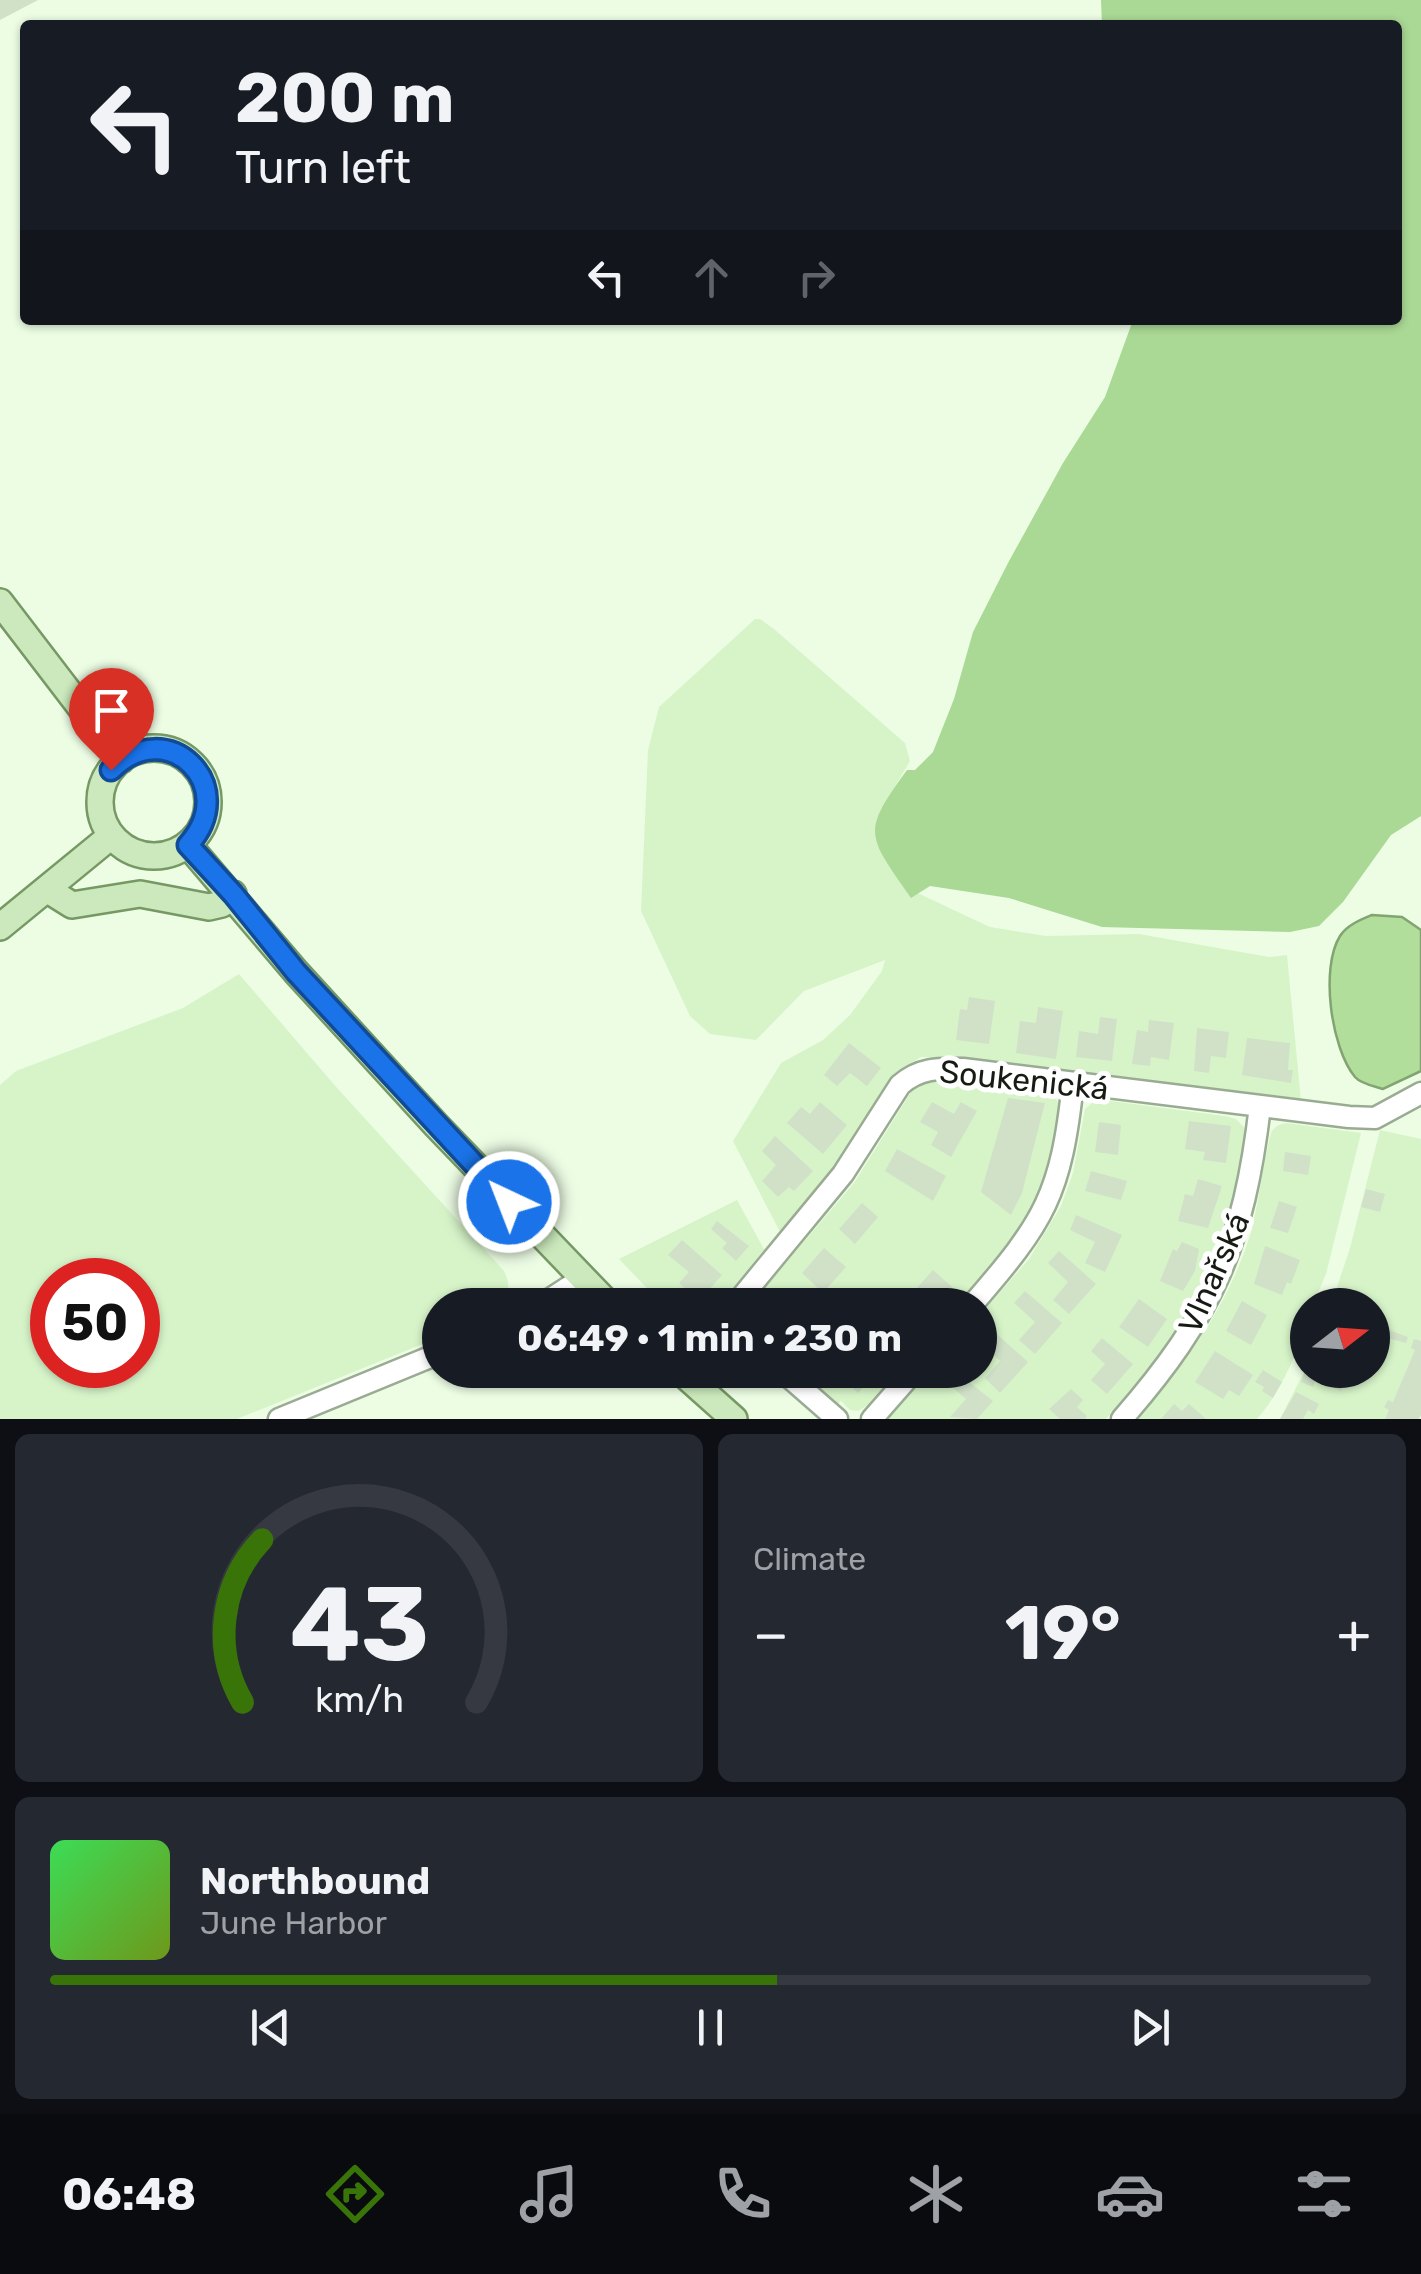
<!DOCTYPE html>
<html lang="en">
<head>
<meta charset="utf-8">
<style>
	body { margin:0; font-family:Rubik,sans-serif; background:#242831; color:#f1f3f6; height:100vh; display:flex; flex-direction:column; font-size:38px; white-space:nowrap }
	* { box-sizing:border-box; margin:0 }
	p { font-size:32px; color:#9ea1a6 }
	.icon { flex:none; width:55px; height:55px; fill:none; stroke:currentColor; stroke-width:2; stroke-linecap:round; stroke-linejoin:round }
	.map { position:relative; height:1419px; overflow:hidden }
	.sheet { display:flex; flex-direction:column; gap:15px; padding:15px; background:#0d0f14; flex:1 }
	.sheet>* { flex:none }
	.banner { position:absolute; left:20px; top:20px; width:1382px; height:305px; border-radius:10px; box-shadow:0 2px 8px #0004; background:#171b24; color:#f1f3f6; overflow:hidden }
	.needle { width:65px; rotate:73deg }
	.controls { position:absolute; left:1290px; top:1288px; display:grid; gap:20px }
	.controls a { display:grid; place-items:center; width:100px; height:100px; border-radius:50%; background:#171b24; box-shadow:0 2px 8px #0004; font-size:50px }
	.speed { position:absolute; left:30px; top:1258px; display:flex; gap:20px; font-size:50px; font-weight:700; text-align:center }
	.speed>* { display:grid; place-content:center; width:130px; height:130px; border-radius:50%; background:#171b24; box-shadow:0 2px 8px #0004; line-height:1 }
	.speed .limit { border:15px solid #d22; background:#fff; color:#111 }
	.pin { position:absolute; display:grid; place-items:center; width:85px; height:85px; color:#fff; margin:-102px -42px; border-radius:50% 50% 50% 0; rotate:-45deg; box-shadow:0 0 10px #0007 }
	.pin .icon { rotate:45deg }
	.me { position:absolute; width:110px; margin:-55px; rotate:317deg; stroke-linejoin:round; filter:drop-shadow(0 0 8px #0008) }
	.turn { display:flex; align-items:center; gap:35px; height:210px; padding:0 50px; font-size:45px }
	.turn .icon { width:130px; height:130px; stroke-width:2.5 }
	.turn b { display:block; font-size:70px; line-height:85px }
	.lanes { display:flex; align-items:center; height:95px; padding:0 50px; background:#0003; justify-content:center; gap:50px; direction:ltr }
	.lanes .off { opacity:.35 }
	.big { font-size:75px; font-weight:700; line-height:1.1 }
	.sheet .tile { flex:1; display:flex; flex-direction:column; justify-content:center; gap:15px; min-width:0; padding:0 35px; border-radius:15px; background:#242831 }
	.sheet .dial { align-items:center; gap:0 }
	.dial svg { height:260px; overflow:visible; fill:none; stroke:#363941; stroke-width:7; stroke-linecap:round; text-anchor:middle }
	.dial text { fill:#f1f3f6; stroke:none }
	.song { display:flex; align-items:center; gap:30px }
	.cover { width:120px; height:120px; border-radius:15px; background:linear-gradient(135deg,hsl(130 70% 55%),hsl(80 70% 35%)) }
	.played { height:10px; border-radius:5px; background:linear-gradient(90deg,#397408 55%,#363941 55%) }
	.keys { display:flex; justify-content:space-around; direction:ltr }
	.heat { display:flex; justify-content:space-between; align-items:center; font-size:55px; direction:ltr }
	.sheet .tiles { flex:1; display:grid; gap:15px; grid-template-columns:1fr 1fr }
	.tile:last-child { grid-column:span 2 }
	.trip { position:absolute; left:422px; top:1288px; width:575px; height:100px; border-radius:50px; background:#171b24; box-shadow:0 2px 8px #0004; font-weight:700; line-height:100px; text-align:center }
	.tab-bar { display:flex; height:160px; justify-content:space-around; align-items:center; background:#090b0e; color:#9ea1a6 }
	.tab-bar .icon { width:70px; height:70px }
	.tab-bar .current { color:#397408 }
	.tab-bar b { font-size:45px; color:#f1f3f6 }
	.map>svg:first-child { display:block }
	.green { fill:#d7f4c9; fill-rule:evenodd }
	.forest { fill:#aad895 }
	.water { fill:#b1de9b; stroke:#82a472; stroke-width:2.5 }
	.building { fill:#d0e1c8 }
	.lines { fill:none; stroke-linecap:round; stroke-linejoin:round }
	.minor-casing { stroke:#9aab93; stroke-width:25 }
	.major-casing { stroke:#769864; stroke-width:30 }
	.minor { stroke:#fff; stroke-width:20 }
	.major { stroke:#cbe9bc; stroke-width:25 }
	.route-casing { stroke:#114b97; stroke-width:25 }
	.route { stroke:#1a73e8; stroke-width:18 }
	.labels { text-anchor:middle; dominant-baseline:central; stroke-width:10; stroke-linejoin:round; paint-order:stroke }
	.street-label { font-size:32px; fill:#161c13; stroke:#fff }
</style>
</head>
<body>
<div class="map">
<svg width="1421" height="1419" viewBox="0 0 1421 1419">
	<rect width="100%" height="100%" fill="#ecfde4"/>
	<path class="green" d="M755 619H760L774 629 905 743 910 761 891 793 875 838 908 894 911 890 990 927 1046 936 1139 934 1269 957 1287 955 1301 1101 949 1057H921L899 1070 836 1168 781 1234 733 1141 781 1063 823 1040 850 1015 882 971 885 960 804 991 756 1040 710 1034 690 1016 641 911 648 750 659 707Z
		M239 974 338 1089 504 1271C511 1285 509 1292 501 1305H440V1337L237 1419H0V1085L16 1071 183 1008ZM52 1280H138V1365H52Z
		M940 1079 1040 1092 1054 1097 1060 1104C1065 1185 1007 1249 957 1305H750L854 1183 911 1092 920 1085Z
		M1103 1100 1225 1116 1236 1119 1245 1128C1247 1148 1242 1169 1238 1189 1219 1280 1166 1350 1106 1419H887L931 1370H980V1315L1029 1259 1061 1206 1073 1173 1085 1109 1093 1102Z
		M1286 1123 1361 1133 1326 1274 1313 1305H1308C1307 1338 1279 1395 1257 1419H1137C1187 1362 1230 1303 1252 1229 1257 1212 1268 1137 1272 1131 1277 1125 1279 1125 1286 1123Z
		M1380 1130 1421 1139V1415L1419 1419H1280L1307 1366 1308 1370H1372V1305H1331L1350 1248Z
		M737 1200 765 1251 717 1305H663L619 1259Z
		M800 1370H898L868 1405 858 1411 850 1410 841 1401 838 1404Z"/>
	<path class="forest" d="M1101 0H1421V816L1391 835 1343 902 1319 926 1290 932 1102 927 1009 898 930 886 911 898C868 835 860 834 907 770H915L933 752 954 699 973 632 1008 563 1063 463 1105 397 1133 320H1398V25H1102Z"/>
	<path class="water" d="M1372 915 1402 917 1421 930V1071L1383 1089C1374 1086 1361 1084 1355 1077 1331 1048 1320 968 1340 936 1347 925 1360 920 1372 915Z"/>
	<path class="building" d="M0 0H38L0 20Z
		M969 997 995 1001 989 1044 956 1040 960 1009 967 1010Z
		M1038 1007 1063 1011 1056 1059 1016 1053 1020 1021 1036 1023Z
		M1100 1017 1117 1019 1112 1061 1076 1057 1079 1031 1098 1034Z
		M1149 1020 1174 1023 1169 1060 1151 1057 1150 1066 1132 1064 1137 1030 1148 1032Z
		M1197 1028 1229 1032 1226 1058 1211 1056 1209 1073 1194 1071Z
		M1247 1038 1290 1043 1288 1070H1293L1291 1083 1242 1075Z
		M849 1043 881 1068 867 1086 850 1073 837 1086 824 1075Z
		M1008 1098 1045 1103 1022 1193 1011 1215 981 1192Z
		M820 1102 847 1125 823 1154 787 1123 801 1107 810 1114Z
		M932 1102 954 1114 961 1102 977 1111 951 1157 931 1145 938 1132 920 1122Z
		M1189 1121 1231 1126 1226 1163 1203 1160 1205 1152 1185 1149Z
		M1099 1122 1121 1125 1118 1155 1095 1152Z
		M775 1136 813 1171 794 1191 789 1187 778 1197 762 1181 776 1165 762 1151Z
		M897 1149 946 1176 933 1201 885 1171Z
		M1285 1152 1311 1156 1308 1175 1283 1171Z
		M1091 1171 1127 1181 1121 1200 1085 1191Z
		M1198 1179 1222 1186 1208 1228 1178 1221 1185 1194 1193 1196Z
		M1366 1189 1385 1194 1380 1212 1361 1207Z
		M1279 1201 1297 1207 1288 1233 1270 1228Z
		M862 1203 878 1217 855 1244 839 1229Z
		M1076 1215 1122 1235 1105 1272 1085 1263 1095 1242 1070 1230Z
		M717 1221 749 1246 736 1261 722 1248 727 1243 711 1229Z
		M682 1240 722 1275 699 1301 679 1283 689 1272 668 1255Z
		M1182 1242 1199 1249 1195 1271 1183 1291 1160 1281 1173 1249 1177 1251Z
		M1265 1246 1300 1260 1291 1284 1287 1282 1282 1295 1254 1284Z
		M824 1248 846 1267 823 1293 802 1273Z
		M1059 1251 1096 1284 1069 1314 1053 1300 1068 1282 1048 1263Z
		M933 1270 952 1287 941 1302 926 1305 915 1290Z
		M1025 1291 1062 1323 1035 1354 1019 1340 1035 1322 1014 1303Z
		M1139 1299 1167 1319 1148 1347 1119 1327Z
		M1242 1301 1267 1315 1251 1345 1226 1331Z
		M1372 1324 1408 1337 1406 1343 1372 1334Z
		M991 1329 1028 1362 1000 1393 985 1378 1000 1361 980 1342Z
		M1102 1338 1133 1364 1107 1394 1091 1380 1105 1364 1091 1351Z
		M1414 1339 1421 1341V1415L1419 1419H1385L1389 1410 1384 1407 1388 1400 1393 1402 1415 1350 1411 1348Z
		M1215 1351 1253 1375 1239 1396 1229 1390 1223 1399 1195 1382Z
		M833 1370H873L869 1375 872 1378 858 1393Z
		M954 1370 993 1401 977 1419 950 1417 966 1399 945 1381Z
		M1263 1370 1282 1382 1273 1398 1262 1391 1264 1387 1255 1382Z
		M1306 1370H1340L1336 1377 1345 1381 1341 1391 1316 1379 1313 1387 1301 1382Z
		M1071 1389 1083 1400 1077 1407 1087 1416 1085 1419H1060L1049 1409Z
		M1296 1392 1319 1404 1314 1414 1308 1410 1303 1419H1280Z
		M1174 1404 1182 1411 1189 1404 1206 1419H1161Z"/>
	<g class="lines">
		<g class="minor-casing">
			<path id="minor" d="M541 1305 581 1279
				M735 1305 843 1174 900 1085C919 1068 939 1068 963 1069L1349 1117 1375 1118 1421 1093
				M972 1305C1045 1221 1061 1195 1073 1083
				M781 1370 837 1419
				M279 1419 440 1353
				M872 1419 915 1370
				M1122 1419C1213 1315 1244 1244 1260 1106"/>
		</g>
		<g class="major-casing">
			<path id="major" d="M0 602 121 760
				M100 802a54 54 0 1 1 108 0a54 54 0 1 1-108 0Z
				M188 845 296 972 436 1125 609 1305
				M48 890 72 905 140 894 209 907 222 904 233 894
				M0 927 111 836
				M679 1370 734 1419"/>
		</g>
		<use href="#minor" class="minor"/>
		<use href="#major" class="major"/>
	</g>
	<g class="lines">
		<g class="route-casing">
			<path id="route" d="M111 770C167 713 242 786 188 845L233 894 296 972 509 1202"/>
		</g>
		<use href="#route" class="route"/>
	</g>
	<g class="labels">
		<g class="street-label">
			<text transform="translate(1024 1080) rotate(6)">Soukenická</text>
			<text transform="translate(1214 1273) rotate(-66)">Vlnařská</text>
		</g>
	</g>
</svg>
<div class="controls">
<a><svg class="needle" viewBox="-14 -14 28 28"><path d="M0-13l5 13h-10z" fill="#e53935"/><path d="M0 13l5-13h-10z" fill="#9ea1a6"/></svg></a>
</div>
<div class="speed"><div class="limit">50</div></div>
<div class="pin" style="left:111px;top:770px;background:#d93025"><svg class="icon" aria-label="arrive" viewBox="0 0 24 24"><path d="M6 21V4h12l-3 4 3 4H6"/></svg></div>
<svg class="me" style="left:509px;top:1202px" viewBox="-20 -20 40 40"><circle r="17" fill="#1a73e8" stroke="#fff" stroke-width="3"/><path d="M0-11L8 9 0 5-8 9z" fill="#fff"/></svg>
<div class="trip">06:49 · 1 min · 230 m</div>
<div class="banner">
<div class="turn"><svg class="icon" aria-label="left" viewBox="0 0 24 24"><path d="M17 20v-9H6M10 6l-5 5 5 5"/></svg><div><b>200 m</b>Turn left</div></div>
<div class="lanes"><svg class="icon" aria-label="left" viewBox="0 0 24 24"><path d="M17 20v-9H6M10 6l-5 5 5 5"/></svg><svg class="icon off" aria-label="ahead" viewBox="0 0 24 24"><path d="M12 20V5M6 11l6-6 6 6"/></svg><svg class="icon off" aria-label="right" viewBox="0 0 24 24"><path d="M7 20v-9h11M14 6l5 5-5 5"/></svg></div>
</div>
</div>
<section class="sheet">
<div class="tiles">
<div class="tile dial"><svg viewBox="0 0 100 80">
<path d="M14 69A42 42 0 1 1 86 69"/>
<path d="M14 69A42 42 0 0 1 20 19" stroke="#397408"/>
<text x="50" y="56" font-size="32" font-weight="700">43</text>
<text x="50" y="72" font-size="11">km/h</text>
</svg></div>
<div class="tile"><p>Climate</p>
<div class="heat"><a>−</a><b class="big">19°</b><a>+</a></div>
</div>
<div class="tile">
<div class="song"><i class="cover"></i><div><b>Northbound</b><p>June Harbor</p></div></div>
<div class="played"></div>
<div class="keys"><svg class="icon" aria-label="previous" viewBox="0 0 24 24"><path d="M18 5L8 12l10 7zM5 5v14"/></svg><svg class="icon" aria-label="pause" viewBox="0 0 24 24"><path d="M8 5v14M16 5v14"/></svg><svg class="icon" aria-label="next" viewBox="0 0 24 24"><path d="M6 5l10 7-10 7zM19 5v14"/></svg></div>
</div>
</div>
</section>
<nav class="tab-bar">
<b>06:48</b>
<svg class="icon current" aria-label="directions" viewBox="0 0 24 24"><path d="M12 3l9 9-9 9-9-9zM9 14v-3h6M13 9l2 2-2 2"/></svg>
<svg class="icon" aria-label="music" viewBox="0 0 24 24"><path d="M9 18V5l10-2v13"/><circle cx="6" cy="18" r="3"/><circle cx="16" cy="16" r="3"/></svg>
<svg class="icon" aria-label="phone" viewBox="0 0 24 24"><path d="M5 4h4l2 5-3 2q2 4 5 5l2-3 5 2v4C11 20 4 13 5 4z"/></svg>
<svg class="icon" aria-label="climate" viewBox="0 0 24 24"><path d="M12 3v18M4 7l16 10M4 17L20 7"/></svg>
<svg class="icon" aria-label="car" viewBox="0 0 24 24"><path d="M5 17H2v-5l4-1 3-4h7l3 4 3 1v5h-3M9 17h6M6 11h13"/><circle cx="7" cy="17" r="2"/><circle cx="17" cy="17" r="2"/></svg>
<svg class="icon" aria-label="filters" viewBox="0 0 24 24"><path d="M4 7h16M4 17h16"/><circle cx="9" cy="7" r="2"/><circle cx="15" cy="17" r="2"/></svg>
</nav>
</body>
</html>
